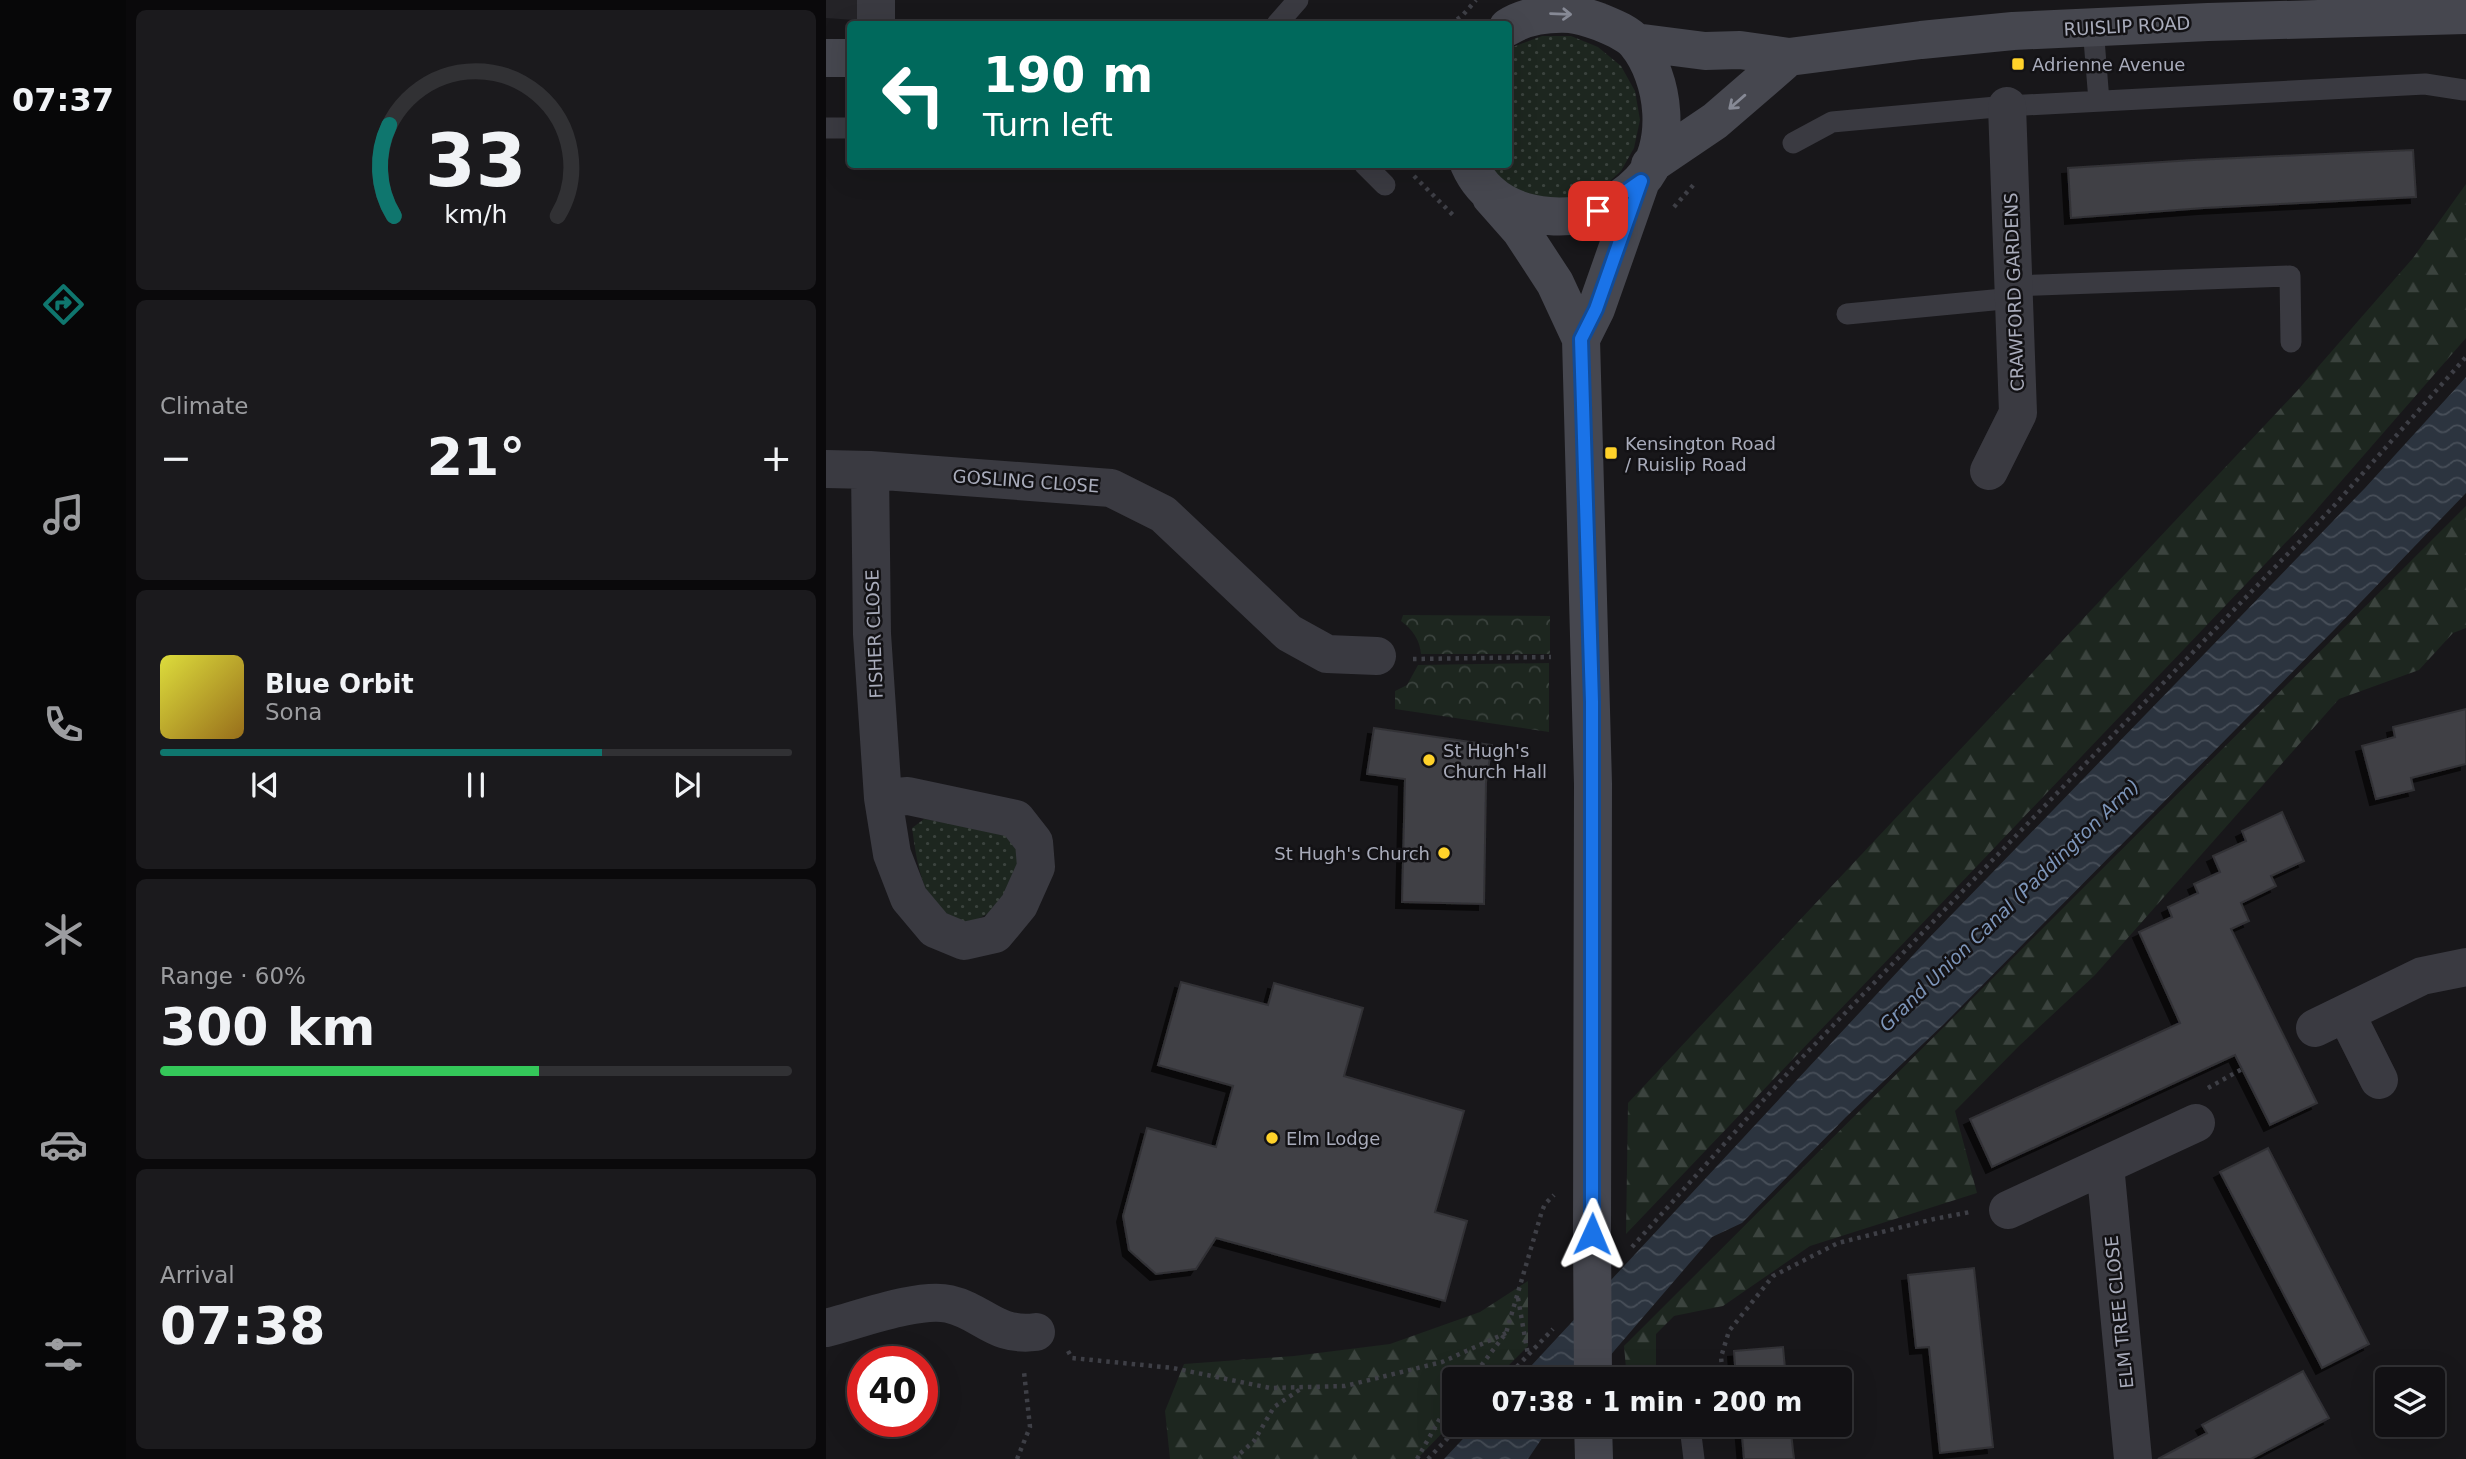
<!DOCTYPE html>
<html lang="en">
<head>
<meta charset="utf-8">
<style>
	body { margin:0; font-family:"DejaVu Sans",sans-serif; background:#1b1a1d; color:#f1f3f6; height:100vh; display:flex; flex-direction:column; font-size:26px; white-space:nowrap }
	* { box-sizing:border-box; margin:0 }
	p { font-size:23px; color:#9c9da0 }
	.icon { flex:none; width:38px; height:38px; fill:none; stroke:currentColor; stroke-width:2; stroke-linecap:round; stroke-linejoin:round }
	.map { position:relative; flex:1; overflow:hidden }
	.drawer { display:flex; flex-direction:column; gap:10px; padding:10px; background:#0a090b; width:700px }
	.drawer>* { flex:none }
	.top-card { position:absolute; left:21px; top:21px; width:665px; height:147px; border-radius:7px; box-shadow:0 7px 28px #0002,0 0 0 2px #313134; background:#00695c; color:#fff; overflow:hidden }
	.tools { position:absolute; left:1549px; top:1367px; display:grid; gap:14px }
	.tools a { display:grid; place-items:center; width:70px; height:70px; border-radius:7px; background:#121114; box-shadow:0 7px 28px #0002,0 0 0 2px #313134; font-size:35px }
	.speed { position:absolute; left:21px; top:1346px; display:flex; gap:14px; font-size:35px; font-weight:700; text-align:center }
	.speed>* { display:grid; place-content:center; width:91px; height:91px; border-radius:50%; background:#121114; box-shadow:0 7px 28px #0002,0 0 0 2px #313134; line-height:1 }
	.speed .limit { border:10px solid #d22; background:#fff; color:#111 }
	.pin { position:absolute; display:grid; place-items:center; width:60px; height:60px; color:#fff; margin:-30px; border-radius:14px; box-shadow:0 4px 10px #0006 }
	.me { position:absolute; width:77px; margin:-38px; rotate:1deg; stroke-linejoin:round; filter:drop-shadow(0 0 5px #0008) }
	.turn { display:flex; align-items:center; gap:24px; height:147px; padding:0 21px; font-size:32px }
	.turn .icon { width:91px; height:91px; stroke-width:2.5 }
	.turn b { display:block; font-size:49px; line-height:60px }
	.big { font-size:52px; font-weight:600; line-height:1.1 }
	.drawer .tile { flex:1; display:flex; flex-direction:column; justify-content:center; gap:10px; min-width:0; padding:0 24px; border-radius:10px; background:#1b1a1d }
	.drawer .dial { align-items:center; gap:0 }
	.dial svg { height:182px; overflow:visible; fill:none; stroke:#313134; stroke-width:7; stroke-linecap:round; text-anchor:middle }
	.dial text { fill:#f1f3f6; stroke:none }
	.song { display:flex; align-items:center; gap:21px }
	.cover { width:84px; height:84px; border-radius:10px; background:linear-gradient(135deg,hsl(60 70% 55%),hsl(40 70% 35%)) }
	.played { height:7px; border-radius:4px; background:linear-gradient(90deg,#0f766e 70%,#313134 70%) }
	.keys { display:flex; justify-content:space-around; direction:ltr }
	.heat { display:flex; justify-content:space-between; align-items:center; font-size:38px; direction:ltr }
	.charge { height:10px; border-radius:5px; background:linear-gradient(90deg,#34c759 60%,#313134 0) }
	.trip { position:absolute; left:616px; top:1367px; width:410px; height:70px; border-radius:7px; background:#121114; box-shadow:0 7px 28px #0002,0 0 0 2px #313134; font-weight:600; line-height:70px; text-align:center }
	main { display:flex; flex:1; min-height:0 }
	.tab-bar { display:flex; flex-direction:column; width:126px; justify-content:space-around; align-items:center; background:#070708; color:#9c9da0 }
	.tab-bar .icon { width:49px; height:49px }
	.tab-bar .on { color:#0f766e }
	.tab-bar b { font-size:32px; color:#f1f3f6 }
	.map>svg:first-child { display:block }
	.built { fill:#242327 }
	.grass { fill:url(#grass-dots) }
	.forest { fill:url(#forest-firs) }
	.park { fill:url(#park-crowns) }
	.water { fill:url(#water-waves) }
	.building { fill:#3f3f45; stroke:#323136; stroke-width:2; filter:url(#shadow) }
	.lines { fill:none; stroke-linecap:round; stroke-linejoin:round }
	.path { stroke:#3e3f46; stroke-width:4.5; stroke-dasharray:3.5 5; stroke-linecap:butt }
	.lane { stroke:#3a3a41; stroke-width:21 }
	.street { stroke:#3a3a41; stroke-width:38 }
	.secondary { stroke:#46474f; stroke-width:38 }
	.secondary-bridge { stroke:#46474f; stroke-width:38 }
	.oneway { stroke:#868995 }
	.route-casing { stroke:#114b97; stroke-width:18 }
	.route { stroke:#1a73e8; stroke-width:12 }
	.poi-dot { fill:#ffd22a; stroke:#131215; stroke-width:2.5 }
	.labels { text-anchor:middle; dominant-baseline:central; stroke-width:5; stroke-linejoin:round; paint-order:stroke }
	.street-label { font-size:18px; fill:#a9acbb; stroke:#131215 }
	.poi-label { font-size:18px; fill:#a9acbb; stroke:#131215; text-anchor:start }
	.water-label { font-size:19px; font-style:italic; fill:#7d95b9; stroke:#131215 }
</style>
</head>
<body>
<main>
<nav class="tab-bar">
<b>07:37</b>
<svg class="icon on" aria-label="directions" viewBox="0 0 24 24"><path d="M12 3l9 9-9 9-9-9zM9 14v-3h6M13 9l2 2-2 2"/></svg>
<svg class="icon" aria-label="music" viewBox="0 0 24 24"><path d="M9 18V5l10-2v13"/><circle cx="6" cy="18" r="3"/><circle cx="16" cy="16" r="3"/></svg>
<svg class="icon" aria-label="phone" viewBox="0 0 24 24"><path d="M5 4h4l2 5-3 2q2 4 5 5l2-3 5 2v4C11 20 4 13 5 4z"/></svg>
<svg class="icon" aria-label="climate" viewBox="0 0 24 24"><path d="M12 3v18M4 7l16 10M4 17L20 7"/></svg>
<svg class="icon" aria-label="car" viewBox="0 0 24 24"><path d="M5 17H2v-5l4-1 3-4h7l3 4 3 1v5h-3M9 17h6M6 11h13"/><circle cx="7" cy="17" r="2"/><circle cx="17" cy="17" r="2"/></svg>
<svg class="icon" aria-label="filters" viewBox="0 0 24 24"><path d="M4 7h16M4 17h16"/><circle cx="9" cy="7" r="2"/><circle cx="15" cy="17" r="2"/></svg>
</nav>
<section class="drawer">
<div class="tile dial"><svg viewBox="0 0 100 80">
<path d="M14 69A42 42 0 1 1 86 69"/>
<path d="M14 69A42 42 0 0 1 12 29" stroke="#0f766e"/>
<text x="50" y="56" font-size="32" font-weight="700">33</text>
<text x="50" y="72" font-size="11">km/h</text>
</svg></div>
<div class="tile"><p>Climate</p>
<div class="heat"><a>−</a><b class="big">21°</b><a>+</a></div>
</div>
<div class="tile">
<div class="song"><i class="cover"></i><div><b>Blue Orbit</b><p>Sona</p></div></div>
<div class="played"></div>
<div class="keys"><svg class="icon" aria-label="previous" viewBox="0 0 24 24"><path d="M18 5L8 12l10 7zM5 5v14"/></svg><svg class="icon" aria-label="pause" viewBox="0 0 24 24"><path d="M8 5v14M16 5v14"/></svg><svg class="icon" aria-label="next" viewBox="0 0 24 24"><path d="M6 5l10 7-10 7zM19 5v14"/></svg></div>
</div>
<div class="tile"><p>Range · 60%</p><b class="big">300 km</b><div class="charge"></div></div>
<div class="tile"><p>Arrival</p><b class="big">07:38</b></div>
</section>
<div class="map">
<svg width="1640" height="1459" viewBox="0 0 1640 1459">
	<defs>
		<pattern id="grass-dots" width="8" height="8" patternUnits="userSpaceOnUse" patternTransform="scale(1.75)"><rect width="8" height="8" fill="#1d261f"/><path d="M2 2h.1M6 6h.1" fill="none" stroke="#3b433e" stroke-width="1.8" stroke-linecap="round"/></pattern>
		<pattern id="forest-firs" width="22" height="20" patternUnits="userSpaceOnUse" patternTransform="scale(1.75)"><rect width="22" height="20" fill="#1d261f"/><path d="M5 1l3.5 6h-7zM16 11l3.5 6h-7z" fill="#3b433e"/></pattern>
		<pattern id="park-crowns" width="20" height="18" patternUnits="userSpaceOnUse" patternTransform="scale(1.75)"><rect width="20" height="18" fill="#1d261f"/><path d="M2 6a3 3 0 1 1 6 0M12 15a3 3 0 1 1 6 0" fill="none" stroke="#3b433e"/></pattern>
		<pattern id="water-waves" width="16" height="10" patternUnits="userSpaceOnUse" patternTransform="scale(1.75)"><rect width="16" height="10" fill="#2c343f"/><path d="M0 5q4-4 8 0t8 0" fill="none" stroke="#484f59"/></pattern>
		<filter id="shadow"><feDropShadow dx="-6" dy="6" stdDeviation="0" flood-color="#0009"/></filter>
	</defs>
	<rect width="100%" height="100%" fill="#18171a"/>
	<path class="built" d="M0 0H43V21L0 18Z"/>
	<path class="grass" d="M716 36H745L772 47 795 66 809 91 814 120 808 148 795 171 775 189 751 200 698 197 659 165 682 164 683 50 689 46Z
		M98 819 183 833C186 837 190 842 192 846 208 880 143 956 109 905 93 882 90 855 86 828Z"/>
	<path class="forest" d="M1640 184V338L1484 517 800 1234 802 1103 1471 391 1587 258Z
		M1640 506V628L1627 633 1593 670 1513 699 1269 975 1193 1046 1129 1111 1151 1193 984 1246 897 1306 848 1316 830 1334V1379H801L798 1346Z
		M702 1281V1346L669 1379H628V1421L591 1459H344L339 1411 358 1364 468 1356 564 1344 654 1312Z"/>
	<path class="park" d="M577 615 724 616V654H595C594 640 586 629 575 621Z
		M723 663V732L569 709V691L581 685 592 665Z"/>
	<path class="water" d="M1640 377V493L1508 630 1119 1023 1020 1117 916 1223 886 1237 764 1379H693L1101 940 1539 488Z
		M650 1425V1424L725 1425 702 1459H618Z"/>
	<path class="building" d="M1587 150 1590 197 1378 208 1245 218 1242 168 1367 160Z
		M1640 709V764L1585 778 1588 790 1550 799 1536 746 1569 737 1567 727Z
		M548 728 666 745 660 782 658 904 576 902 579 779 541 774Z
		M1456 812 1478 861 1445 876 1450 886 1415 903 1423 921 1405 929 1491 1103 1444 1125 1409 1055 1166 1167 1144 1119 1354 1023 1313 932 1346 917 1342 907 1372 893 1368 884 1394 872 1387 856 1420 841 1416 831Z
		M355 982 442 1005 448 983 537 1008 518 1076 638 1111 609 1212 641 1221 619 1301 390 1238 370 1269 330 1274 303 1250 297 1216 321 1128 390 1147 407 1086 332 1065Z
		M1442 1148 1543 1344 1496 1368 1394 1172Z
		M1148 1268 1167 1447 1114 1453 1103 1347 1090 1348 1082 1275Z
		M957 1347 960 1379H910L908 1351Z
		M1477 1371 1503 1418 1425 1459H1332L1381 1433 1376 1425Z
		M915 1424H964L968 1459H918Z"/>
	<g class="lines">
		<path class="path" d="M624 24 636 16 650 0
			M588 176 629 217
			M848 207 870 182
			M587 659 725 657
			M1382 1088 1416 1069
			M806 1247 968 1066 1506 508 1640 357
			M692 1298 702 1355
			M242 1351 246 1358 347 1368 444 1388 519 1386 616 1362 680 1333
			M645 1379 680 1333 716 1211 719 1204 728 1195
			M679 1379 727 1329
			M897 1379 895 1357 903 1331 947 1276 1012 1243 1108 1219 1144 1212
			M191 1459 204 1427 198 1372
			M408 1459 428 1441 448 1407 476 1388
			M591 1459 613 1420 628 1401
			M602 1459 635 1424"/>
		<path class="lane" d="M451 24 472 0
			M1267 27 1273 101
			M0 128H24
			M967 143 1006 122 1181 106 1599 84 1638 90
			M538 164 559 185
			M1187 286 1464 276 1465 342
			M1021 314 1188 298
			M864 1427 868 1459"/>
		<path class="street" d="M50 24V0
			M0 469 44 470 285 488 337 514 463 633 501 654 551 656
			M44 470 46 634 57 798 66 854 83 898 109 929 138 941 169 934 193 905 210 867 208 842 190 819 82 796 57 798
			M1163 471 1192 413 1181 106
			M1520 1014 1553 1080
			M1489 1028 1596 976 1640 967
			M1279 1165 1307 1459
			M1182 1210 1370 1123
			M0 1328C32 1320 93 1297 123 1304 158 1312 168 1337 210 1332"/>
		<path class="secondary" d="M809 42 879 51 914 50 963 57 1095 40 1187 31 1382 22 1640 15
			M0 58H24
			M643 164C658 198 688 213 723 216 757 219 790 207 814 182 847 147 839 78 810 43 802 33 786 27 774 22 763 18 755 15 744 14 722 13 701 15 682 27
			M824 165 889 121 963 57
			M665 197 695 231 729 283 755 339 767 784 766 1234
			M755 339 770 309 815 181
			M767 1424 768 1459"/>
		<path class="secondary-bridge" d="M766 1234 767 1379"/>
	</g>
	<defs><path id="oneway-shaft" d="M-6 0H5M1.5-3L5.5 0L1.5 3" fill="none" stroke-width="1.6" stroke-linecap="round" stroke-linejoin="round" transform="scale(1.75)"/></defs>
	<g class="oneway">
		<use href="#oneway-shaft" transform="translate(735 14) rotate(2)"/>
		<use href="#oneway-shaft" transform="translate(911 102) rotate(139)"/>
	</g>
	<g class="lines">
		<g class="route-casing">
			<path id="route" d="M766 1234V702L755 339 770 309 815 181 772 211"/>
		</g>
		<use href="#route" class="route"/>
	</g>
	<g class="poi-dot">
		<rect x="1185" y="57" width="14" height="14" rx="3.5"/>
		<rect x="778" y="446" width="14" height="14" rx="3.5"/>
		<circle cx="603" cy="760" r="7"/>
		<circle cx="618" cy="853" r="7"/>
		<circle cx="446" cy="1138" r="7"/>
	</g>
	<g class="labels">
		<g class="street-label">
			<text transform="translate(1301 26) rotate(-3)">RUISLIP ROAD</text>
			<text transform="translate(1188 292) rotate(-92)">CRAWFORD GARDENS</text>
			<text transform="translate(200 481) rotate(4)">GOSLING CLOSE</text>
			<text transform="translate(48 634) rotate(-92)">FISHER CLOSE</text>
			<text transform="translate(1293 1312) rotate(-96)">ELM TREE CLOSE</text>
		</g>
		<g class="poi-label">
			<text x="1206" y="64">Adrienne Avenue</text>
			<text x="799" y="443">Kensington Road<tspan x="799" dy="21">/ Ruislip Road</tspan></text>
			<text x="617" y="750">St Hugh's<tspan x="617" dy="21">Church Hall</tspan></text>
			<text x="604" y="853" text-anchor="end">St Hugh's Church</text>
			<text x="460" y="1138">Elm Lodge</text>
		</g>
		<g class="water-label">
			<text transform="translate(1183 905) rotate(-44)">Grand Union Canal (Paddington Arm)</text>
		</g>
	</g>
</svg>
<div class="tools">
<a><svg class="icon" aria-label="layers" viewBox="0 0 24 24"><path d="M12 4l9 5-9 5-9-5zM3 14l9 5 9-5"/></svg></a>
</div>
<div class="speed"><div class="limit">40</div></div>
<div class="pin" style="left:772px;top:211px;background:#d93025"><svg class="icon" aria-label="arrive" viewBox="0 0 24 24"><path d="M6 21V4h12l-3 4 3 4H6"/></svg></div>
<svg class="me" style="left:766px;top:1234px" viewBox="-20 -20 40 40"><path d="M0-17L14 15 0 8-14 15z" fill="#1a73e8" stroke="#fff" stroke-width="4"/></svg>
<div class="trip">07:38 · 1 min · 200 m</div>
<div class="top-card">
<div class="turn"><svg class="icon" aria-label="left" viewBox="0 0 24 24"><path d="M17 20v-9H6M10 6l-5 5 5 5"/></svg><div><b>190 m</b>Turn left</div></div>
</div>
</div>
</main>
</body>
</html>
